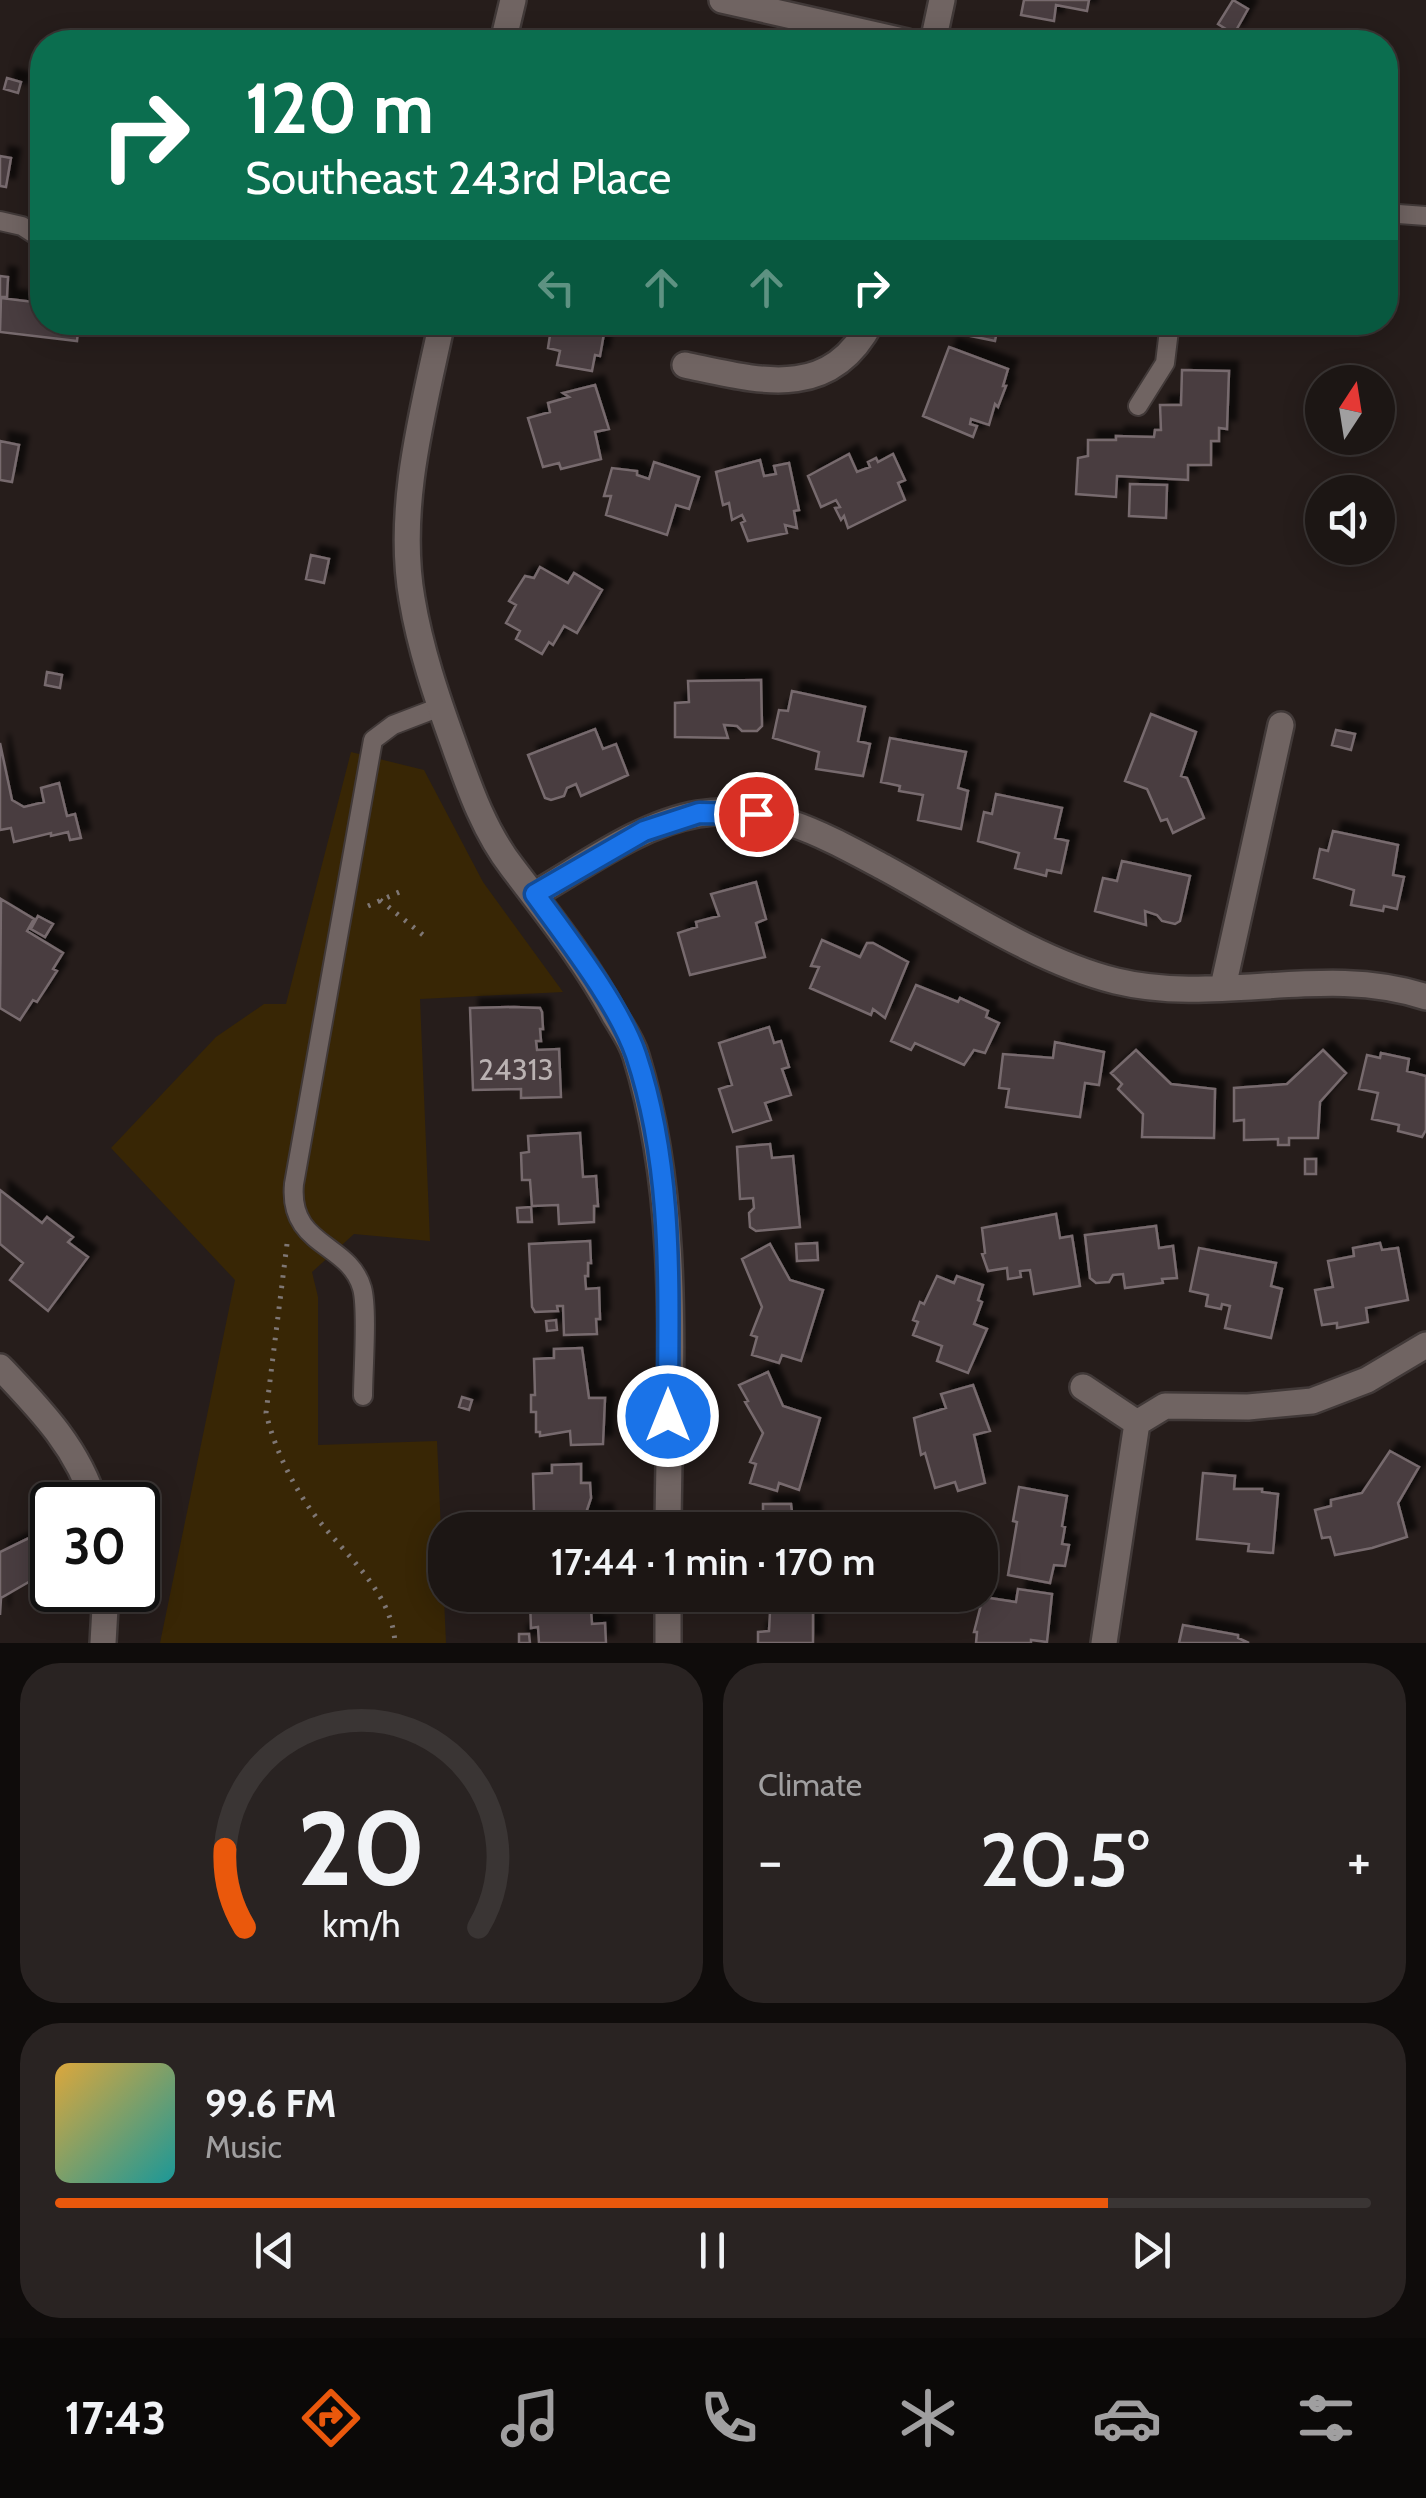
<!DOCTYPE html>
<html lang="en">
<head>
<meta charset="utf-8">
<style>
	body { margin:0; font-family:Cabin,sans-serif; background:#292322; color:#f1f3f6; height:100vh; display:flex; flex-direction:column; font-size:38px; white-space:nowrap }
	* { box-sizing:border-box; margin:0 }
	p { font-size:32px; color:#a09fa0 }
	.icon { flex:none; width:55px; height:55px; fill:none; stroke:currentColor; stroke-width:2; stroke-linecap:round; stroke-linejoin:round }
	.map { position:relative; height:1643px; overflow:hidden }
	.side { display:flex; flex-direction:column; gap:20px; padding:20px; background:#0f0c0b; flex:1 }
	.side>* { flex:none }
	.top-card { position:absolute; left:30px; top:30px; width:1368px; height:305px; border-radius:40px; box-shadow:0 5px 25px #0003,0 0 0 2px #3a3534; background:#0b6e4f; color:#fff; overflow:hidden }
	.needle { width:65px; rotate:12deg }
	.tools { position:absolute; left:1305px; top:365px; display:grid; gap:20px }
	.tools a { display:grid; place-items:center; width:90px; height:90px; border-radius:50%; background:#1c1614; box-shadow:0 5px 25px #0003,0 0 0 2px #3a3534; font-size:50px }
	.speed { position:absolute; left:30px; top:1482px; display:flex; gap:20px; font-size:50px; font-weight:700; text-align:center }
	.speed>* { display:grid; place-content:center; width:130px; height:130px; border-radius:50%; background:#1c1614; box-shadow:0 5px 25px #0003,0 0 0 2px #3a3534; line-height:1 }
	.speed .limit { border:5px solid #111; border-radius:15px; background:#fff; color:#111 }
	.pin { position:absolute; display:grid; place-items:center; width:85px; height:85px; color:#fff; margin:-42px; border:5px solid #fff; border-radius:50%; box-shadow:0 2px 10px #0007 }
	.me { position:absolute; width:110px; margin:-55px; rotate:0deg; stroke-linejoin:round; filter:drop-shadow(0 0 8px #0008) }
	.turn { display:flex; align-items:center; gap:35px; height:210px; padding:0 50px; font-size:45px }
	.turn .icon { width:130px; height:130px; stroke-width:2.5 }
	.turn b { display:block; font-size:70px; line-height:85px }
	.lanes { display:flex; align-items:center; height:95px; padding:0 50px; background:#0003; justify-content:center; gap:50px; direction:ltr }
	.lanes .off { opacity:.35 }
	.big { font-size:75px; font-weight:600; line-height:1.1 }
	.side .card { flex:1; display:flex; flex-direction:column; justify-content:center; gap:15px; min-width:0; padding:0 35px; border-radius:40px; background:#292322 }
	.side .dial { align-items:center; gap:0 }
	.dial svg { height:260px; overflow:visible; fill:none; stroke:#3a3534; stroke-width:7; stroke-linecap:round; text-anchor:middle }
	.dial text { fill:#f1f3f6; stroke:none }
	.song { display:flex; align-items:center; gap:30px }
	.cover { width:120px; height:120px; border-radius:15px; background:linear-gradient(135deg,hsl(40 70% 55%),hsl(180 70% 35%)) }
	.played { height:10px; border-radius:5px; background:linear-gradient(90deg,#ea580c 80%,#3a3534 80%) }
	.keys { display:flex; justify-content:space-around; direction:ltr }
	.heat { display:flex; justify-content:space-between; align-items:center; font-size:55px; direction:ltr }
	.side .tiles { flex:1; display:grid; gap:20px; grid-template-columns:1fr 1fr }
	.card:last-child { grid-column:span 2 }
	.trip { position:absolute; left:428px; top:1512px; width:570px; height:100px; border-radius:40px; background:#1c1614; box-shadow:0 5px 25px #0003,0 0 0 2px #3a3534; font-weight:600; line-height:100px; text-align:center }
	.dock { display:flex; height:160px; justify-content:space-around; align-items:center; background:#0b0908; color:#a09fa0 }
	.dock .icon { width:70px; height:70px }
	.dock .selected { color:#ea580c }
	.dock b { font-size:45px; color:#f1f3f6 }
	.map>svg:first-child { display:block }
	.green { fill:#382605 }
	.building { fill:#483d3f; stroke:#776b6e; stroke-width:2.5; filter:url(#shadow) }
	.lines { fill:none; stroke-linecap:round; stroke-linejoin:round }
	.lane-casing { stroke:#413938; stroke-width:22 }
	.street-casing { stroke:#413938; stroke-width:30 }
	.path { stroke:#7f7775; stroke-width:5; stroke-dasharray:2.5 8; stroke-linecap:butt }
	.lane { stroke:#706462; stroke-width:18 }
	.street { stroke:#706462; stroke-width:25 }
	.route-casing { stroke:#114b97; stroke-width:25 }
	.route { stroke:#1a73e8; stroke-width:18 }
	.labels { text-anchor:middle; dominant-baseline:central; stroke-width:10; stroke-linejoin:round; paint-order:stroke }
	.number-label { font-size:30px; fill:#bab2b2 }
</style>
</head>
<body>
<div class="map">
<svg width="1426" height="1643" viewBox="0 0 1426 1643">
	<defs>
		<filter id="shadow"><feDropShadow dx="9" dy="-9" stdDeviation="2.5" flood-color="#0009"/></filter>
	</defs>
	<rect width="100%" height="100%" fill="#261d1b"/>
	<path class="green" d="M351 752 424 770 483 882 563 992 420 999 430 1241 354 1234 312 1272 318 1297V1445L437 1441 446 1643H160L235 1280 111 1148 216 1037 264 1004H286Z"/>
	<path class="building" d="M1024 0H1089L1087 11 1056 5 1054 21 1021 15Z
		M1233 0 1248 9 1234 34 1218 24Z
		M7 78 21 82 18 93 4 89Z
		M0 156 11 158 6 187 0 186Z
		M0 276 8 277 7 297H0Z
		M1 298 42 303V322H79L77 341 0 332Z
		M552 322H606L600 356 595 355 592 371 557 365 560 351 548 348Z
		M958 322H1008L1007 328 998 326 995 341 956 333Z
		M949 347 1008 369 1003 386H1006L998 407 995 404 989 425 971 419 970 424 977 426 973 437 923 416Z
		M1182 370 1229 371 1227 429 1219 428V441H1211V465H1188V480L1117 476 1116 497 1076 494 1078 458 1088 456V440H1116V436L1154 437 1155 430H1161L1160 405H1181Z
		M595 385 609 429 595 432 601 459 561 469 559 463 543 467 528 418 550 412 548 403 569 397 563 393Z
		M0 441 19 445 12 482 0 480Z
		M849 454 857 472 870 467 868 462 876 458 878 462 893 454 905 480 898 483 905 500 848 528 844 516 841 520 835 508 840 507 836 500 821 507 808 476Z
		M760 460 764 476 776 474 774 466 789 463 799 510 794 511 797 528 785 525 787 533 748 541 741 523 745 521 742 515 732 520 729 503 723 505 716 472Z
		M654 462 699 477 689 509 676 505 667 535 606 515 611 496H604L612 468 637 471V475L649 479Z
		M1130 484 1167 485 1166 518 1129 516Z
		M311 555 329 559 324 583 306 579Z
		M540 567 568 583 574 573 602 590 577 633 564 626 553 645 549 642 542 654 516 639 520 631 506 623 516 605 509 601 525 576 534 578Z
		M47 672 62 675 60 688 45 685Z
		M761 680 762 726 757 731H742L737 726 724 725 728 738 675 737V703L689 702 688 681Z
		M792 691 865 707 858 741 870 744 863 776 816 769 819 752 773 738 779 710 788 711Z
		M1151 714 1196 732 1181 776 1187 778 1204 818 1173 833 1167 819 1161 821 1147 789 1125 781Z
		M595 729 603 749 616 744 628 775 581 796 576 784 567 788 564 796 551 800 545 798 528 755Z
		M1336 730 1355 734 1351 750 1332 745Z
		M890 738 966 752 958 788 968 791 961 829 918 820 923 795 899 791 900 786 881 782Z
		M0 743 12 800 24 807 44 802 41 788 59 783 67 816 75 814 81 838 70 840 68 832 51 836V833L14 842 11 828 0 830Z
		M996 794 1062 808 1055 838 1068 841 1061 873 1047 870 1046 876 1015 868 1019 853 978 841 984 812 992 814Z
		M1333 831 1398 845 1393 875 1404 877 1397 909 1384 906 1383 911 1351 905 1354 890 1314 878 1320 849 1328 851Z
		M1122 861 1190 876 1180 921 1175 924 1162 921 1157 915 1145 911 1146 925 1095 911 1103 878 1117 881Z
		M756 882 766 919 756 923 765 957 690 975 678 933 697 927 696 922 719 916 711 894Z
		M1 899 34 919 27 931 63 953 53 969 57 971 37 1002 33 1000 20 1020 0 1008Z
		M38 916 53 924 45 937 31 929Z
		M822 940 860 957 867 943H873L908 962 885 1018 873 1009 871 1015 810 988 819 967 811 966Z
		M916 985 958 1002 960 998 988 1011 986 1017 999 1023 985 1053 974 1050 964 1065 915 1043 911 1050 891 1041Z
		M514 1007 540 1008 542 1012 543 1029H540L541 1041H536L537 1050 559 1049 561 1097 521 1098V1089L473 1090 470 1008Z
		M769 1027 774 1043 781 1041 789 1067 782 1069 791 1095 765 1103 771 1120 733 1132 719 1089 732 1085 719 1043Z
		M1055 1042 1104 1052 1099 1085 1085 1083 1080 1117 1006 1107 1009 1089 999 1088 1003 1054 1053 1058Z
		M1136 1050 1171 1084 1215 1089 1214 1138 1142 1137 1143 1114 1118 1089 1122 1084 1111 1073Z
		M1323 1050 1346 1073 1320 1102 1318 1138H1289V1145H1278V1139L1244 1140V1120L1234 1121V1088L1287 1084Z
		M1381 1053 1409 1059 1407 1071 1426 1076V1130L1422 1137 1398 1131 1399 1125 1372 1119 1378 1093 1359 1089 1367 1055 1380 1058Z
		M580 1133 583 1177 596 1176 598 1206H594V1222L559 1224 558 1205 532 1206 530 1180H522L521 1153 529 1152 528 1136Z
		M770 1144 772 1158 793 1156 800 1227 756 1231 750 1227 749 1213 754 1208 753 1198 740 1199 737 1147Z
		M1305 1159H1316V1174H1305Z
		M0 1190 42 1223 47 1217 73 1237 68 1242 88 1257 48 1311 10 1280 23 1263 0 1244Z
		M531 1207 532 1222H518L517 1208Z
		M1056 1214 1060 1238 1072 1236 1080 1286 1034 1294 1030 1270 1020 1271 1021 1277 1008 1279 1007 1268 988 1271 982 1254 985 1253 982 1228Z
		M1156 1226 1159 1248 1173 1246 1177 1278 1162 1279 1163 1283 1125 1288 1123 1274 1113 1275 1109 1282 1096 1283 1090 1278 1085 1235Z
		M590 1241 591 1263H588V1276H585L586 1289 599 1288 600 1319H596L597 1334 564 1335 563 1306H557L558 1311 535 1312 532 1307 529 1244Z
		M817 1243 818 1260 797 1261 796 1244Z
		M1380 1243 1382 1250 1398 1248 1408 1300 1366 1308 1368 1322 1337 1328V1323L1322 1325 1315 1290 1333 1287 1328 1261 1354 1256 1353 1248Z
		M770 1244 790 1280 823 1290 801 1361 782 1355 779 1363 752 1355 757 1337 751 1335 762 1307 742 1259Z
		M1199 1248 1276 1263 1271 1286 1282 1289 1271 1338 1225 1328 1230 1306 1222 1304 1221 1309 1206 1306 1208 1295 1190 1291Z
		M937 1276 954 1283 957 1276 983 1285 978 1300 982 1302 974 1324 987 1329 968 1373 937 1361 942 1346 913 1335 918 1322 913 1320 920 1302 924 1304Z
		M556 1320 557 1330 547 1331 546 1321Z
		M582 1348 589 1398H605L603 1444 571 1445 570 1431 540 1436V1432H536V1412H531V1395H535L534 1359 554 1358V1349Z
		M768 1372 783 1406 820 1418 799 1490 779 1483 777 1491 750 1483 756 1464 750 1462 763 1433 745 1402 748 1401 739 1385Z
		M973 1385 990 1431 974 1435 985 1483 958 1491 955 1482 935 1488 925 1453 921 1455 914 1418 946 1408 941 1394Z
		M462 1397 472 1400 469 1410 459 1407Z
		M1390 1451 1419 1467 1398 1503 1407 1537 1372 1548 1335 1555 1330 1537 1322 1538 1315 1510 1331 1506V1500L1362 1493Z
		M581 1464V1483H590L591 1498 587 1510 589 1514 604 1513 605 1530H535V1526H531L530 1512H534L533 1474 552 1473V1465Z
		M1203 1473 1235 1476 1234 1489H1262V1492L1278 1494 1273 1553 1248 1551 1249 1544 1197 1539Z
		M1019 1487 1067 1496 1062 1526 1065 1527 1062 1544 1069 1545 1065 1566 1054 1565 1050 1583 1008 1575 1017 1522 1013 1521Z
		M763 1504H791L792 1512H812V1530H759V1522H763Z
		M29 1538 46 1572 1 1598 0 1615V1552Z
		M1018 1589 1052 1594 1047 1642 1031 1640V1643H976L977 1632H974L983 1597 1016 1602Z
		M537 1595H590L592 1624 605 1623 606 1643H539L538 1627 531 1628 530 1601H537Z
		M770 1612H813V1643H758V1632L769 1631Z
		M1183 1625 1238 1635V1638L1249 1643H1179Z
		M519 1634H529L530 1643H519Z"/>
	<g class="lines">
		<g class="lane-casing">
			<path id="lane" d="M1385 213 1426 216
				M0 221 22 226 42 239
				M1138 406 1165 363 1170 322
				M363 1396C363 1371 368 1309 362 1288 349 1242 288 1247 294 1184L373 740 393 725 440 707"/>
		</g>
		<g class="street-casing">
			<path id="street" d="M722 0 907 42
				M503 42 513 0
				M933 42 942 0
				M442 322C423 411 396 508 412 599 420 648 437 698 454 745 469 787 484 831 512 867 549 916 586 962 615 1016 623 1029 632 1042 636 1056 683 1209 669 1372 668 1530
				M685 365C757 380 829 403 871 322
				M535 894C586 865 640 824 698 814 767 802 827 837 885 868 957 907 1036 961 1116 981 1218 1006 1325 963 1426 997
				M1223 987 1281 725
				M0 1367C40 1409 79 1449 95 1505
				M1083 1387 1137 1423
				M1137 1423 1165 1406 1248 1407 1312 1401 1367 1380 1426 1345
				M103 1643 106 1590
				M668 1643V1595
				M1104 1643 1137 1423"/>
		</g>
		<path class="path" d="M380 900 423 935
			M368 906 406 889
			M287 1244 266 1413C274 1446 289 1478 308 1506 337 1549 392 1588 395 1643"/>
		<use href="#lane" class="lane"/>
		<use href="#street" class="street"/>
	</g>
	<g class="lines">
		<g class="route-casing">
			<path id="route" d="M668 1416C668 1295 675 1172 636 1055 618 1003 568 940 535 894L644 831 699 813 756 814"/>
		</g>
		<use href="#route" class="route"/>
	</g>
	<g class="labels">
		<g class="number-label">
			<text x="516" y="1069">24313</text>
		</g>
	</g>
</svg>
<div class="tools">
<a><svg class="needle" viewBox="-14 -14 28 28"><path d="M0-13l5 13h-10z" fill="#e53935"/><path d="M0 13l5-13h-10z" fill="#a09fa0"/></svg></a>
<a><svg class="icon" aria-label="sound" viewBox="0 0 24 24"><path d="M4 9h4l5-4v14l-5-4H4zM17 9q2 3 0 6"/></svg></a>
</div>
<div class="speed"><div class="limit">30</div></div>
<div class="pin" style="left:756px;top:814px;background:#d93025"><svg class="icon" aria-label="arrive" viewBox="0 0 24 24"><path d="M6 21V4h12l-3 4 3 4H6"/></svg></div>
<svg class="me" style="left:668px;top:1416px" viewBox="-20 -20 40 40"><circle r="17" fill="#1a73e8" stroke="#fff" stroke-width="3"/><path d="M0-11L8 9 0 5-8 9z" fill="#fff"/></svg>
<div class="trip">17:44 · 1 min · 170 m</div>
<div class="top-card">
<div class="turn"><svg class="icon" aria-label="right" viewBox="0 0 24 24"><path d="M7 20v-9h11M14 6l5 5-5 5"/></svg><div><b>120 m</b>Southeast 243rd Place</div></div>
<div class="lanes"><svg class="icon off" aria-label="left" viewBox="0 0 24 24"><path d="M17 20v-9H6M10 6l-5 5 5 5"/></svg><svg class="icon off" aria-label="ahead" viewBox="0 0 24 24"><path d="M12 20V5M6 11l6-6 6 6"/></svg><svg class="icon off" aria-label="ahead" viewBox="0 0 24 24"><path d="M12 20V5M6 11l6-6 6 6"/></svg><svg class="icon" aria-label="right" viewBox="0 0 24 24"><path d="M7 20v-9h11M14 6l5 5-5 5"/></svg></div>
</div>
</div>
<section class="side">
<div class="tiles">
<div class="card dial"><svg viewBox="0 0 100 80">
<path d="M14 69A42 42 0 1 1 86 69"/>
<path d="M14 69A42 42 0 0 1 8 45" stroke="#ea580c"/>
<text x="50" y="56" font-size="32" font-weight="700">20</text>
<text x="50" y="72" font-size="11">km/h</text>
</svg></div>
<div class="card"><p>Climate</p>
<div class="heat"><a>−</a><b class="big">20.5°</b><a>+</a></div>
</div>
<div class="card">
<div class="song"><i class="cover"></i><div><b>99.6 FM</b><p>Music</p></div></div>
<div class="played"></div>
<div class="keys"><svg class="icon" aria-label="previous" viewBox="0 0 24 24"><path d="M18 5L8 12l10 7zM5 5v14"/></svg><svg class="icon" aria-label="pause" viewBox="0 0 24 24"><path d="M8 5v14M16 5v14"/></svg><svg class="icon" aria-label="next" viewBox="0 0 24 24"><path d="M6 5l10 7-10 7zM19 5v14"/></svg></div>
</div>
</div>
</section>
<nav class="dock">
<b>17:43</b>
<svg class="icon selected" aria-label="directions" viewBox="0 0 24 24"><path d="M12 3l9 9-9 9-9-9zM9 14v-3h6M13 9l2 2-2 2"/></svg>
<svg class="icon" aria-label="music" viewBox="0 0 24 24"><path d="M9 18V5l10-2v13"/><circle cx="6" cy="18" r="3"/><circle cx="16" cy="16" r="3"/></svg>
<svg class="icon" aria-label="phone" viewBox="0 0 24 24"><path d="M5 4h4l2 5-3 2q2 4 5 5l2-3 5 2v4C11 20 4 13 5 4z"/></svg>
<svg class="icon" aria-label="climate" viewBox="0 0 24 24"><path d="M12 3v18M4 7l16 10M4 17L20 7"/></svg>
<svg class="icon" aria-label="car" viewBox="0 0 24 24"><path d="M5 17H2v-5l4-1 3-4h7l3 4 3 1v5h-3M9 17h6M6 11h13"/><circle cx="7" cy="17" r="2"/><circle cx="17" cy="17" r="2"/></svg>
<svg class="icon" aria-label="filters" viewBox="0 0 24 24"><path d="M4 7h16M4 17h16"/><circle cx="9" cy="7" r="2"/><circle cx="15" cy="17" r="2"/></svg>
</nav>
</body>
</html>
